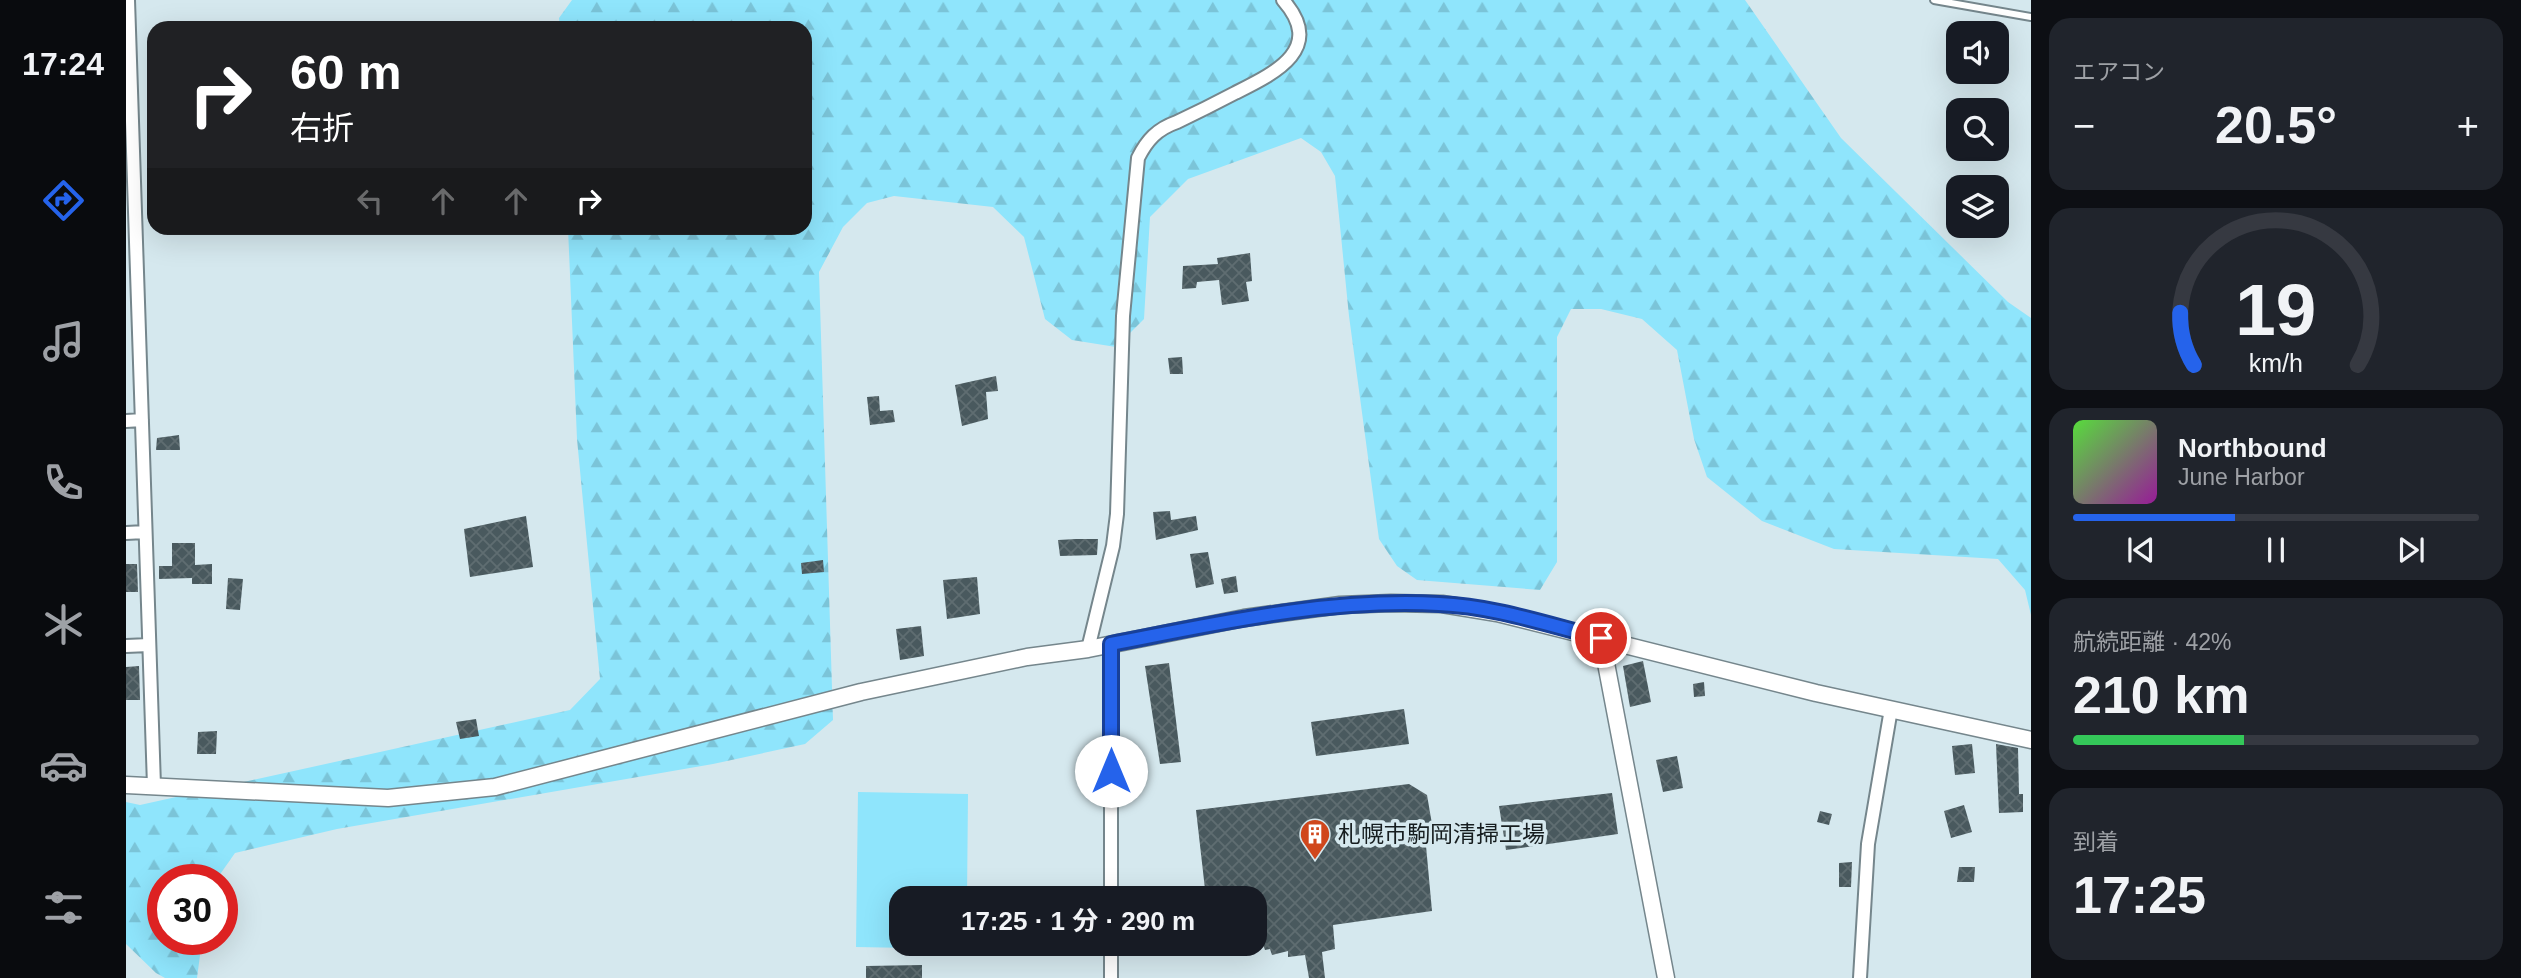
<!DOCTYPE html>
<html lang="ja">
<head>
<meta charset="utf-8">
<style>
	body { margin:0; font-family:Arial,"Noto Sans JP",sans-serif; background:#20242c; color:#f1f3f6; height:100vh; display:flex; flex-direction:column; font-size:26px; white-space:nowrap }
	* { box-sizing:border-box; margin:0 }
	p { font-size:23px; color:#9ea1a6 }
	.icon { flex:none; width:38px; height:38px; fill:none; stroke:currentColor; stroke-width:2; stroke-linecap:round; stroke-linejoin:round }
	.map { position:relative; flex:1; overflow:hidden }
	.drawer { display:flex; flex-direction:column; gap:18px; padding:18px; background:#0d0f14; width:490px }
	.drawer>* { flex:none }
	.top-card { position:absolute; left:21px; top:21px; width:665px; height:214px; border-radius:21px; box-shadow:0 7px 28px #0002; background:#202124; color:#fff; overflow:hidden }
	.controls { position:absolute; left:1820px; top:21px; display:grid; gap:14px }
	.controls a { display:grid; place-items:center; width:63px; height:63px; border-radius:14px; background:#171b24; box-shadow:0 7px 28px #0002; font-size:35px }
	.speed { position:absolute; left:21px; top:864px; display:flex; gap:14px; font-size:35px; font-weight:700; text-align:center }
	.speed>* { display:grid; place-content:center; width:91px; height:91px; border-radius:50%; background:#171b24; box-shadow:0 7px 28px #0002; line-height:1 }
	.speed .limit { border:10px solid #d22; background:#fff; color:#111 }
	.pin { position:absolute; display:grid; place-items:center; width:60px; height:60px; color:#fff; margin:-30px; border:4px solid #fff; border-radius:50%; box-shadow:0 2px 7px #0007 }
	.me { position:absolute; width:77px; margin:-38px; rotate:0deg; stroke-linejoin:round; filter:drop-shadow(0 0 5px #0008) }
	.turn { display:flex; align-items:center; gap:24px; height:147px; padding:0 28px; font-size:32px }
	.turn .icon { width:91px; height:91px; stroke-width:2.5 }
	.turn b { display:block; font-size:49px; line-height:60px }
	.lanes { display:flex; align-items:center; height:66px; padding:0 28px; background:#0003; justify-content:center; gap:35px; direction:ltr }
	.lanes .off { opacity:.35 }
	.big { font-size:52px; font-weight:700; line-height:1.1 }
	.drawer .card { flex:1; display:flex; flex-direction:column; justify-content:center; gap:10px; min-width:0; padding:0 24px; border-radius:21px; background:#20242c }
	.drawer .dial { align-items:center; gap:0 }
	.dial svg { height:182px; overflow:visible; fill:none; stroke:#363941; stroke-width:7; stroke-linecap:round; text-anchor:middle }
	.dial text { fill:#f1f3f6; stroke:none }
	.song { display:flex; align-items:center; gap:21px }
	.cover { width:84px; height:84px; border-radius:10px; background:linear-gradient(135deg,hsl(110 70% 55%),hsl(300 70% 35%)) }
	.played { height:7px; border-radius:4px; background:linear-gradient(90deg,#2563eb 40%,#363941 40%) }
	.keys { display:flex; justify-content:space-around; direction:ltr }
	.heat { display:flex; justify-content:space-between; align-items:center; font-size:38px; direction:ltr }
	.charge { height:10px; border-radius:5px; background:linear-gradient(90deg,#34c759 42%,#363941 0) }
	.trip { position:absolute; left:763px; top:886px; width:378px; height:70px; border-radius:21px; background:#171b24; box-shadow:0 7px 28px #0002; font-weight:700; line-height:70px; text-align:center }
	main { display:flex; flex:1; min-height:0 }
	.tab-bar { display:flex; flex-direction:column; width:126px; justify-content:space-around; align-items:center; background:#090b0e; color:#9ea1a6 }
	.tab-bar .icon { width:49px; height:49px }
	.tab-bar .current { color:#2563eb }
	.tab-bar b { font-size:32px; color:#f1f3f6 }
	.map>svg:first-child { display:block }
	.forest { fill:url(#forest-firs) }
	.pitch { fill:#8fe5fc }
	.building { fill:url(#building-cross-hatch) }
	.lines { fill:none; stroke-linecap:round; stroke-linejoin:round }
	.service-casing { stroke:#75868c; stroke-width:10 }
	.minor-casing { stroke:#75868c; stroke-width:16 }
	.tertiary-casing { stroke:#75868c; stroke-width:19 }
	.service { stroke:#fff; stroke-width:6 }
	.minor { stroke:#fff; stroke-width:12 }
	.tertiary { stroke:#fff; stroke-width:16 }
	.route-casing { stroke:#184099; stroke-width:18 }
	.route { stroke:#2563eb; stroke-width:12 }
	.labels { text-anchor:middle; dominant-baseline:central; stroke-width:7; stroke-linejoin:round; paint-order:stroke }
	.poi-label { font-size:23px; fill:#161d1f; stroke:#d5e8ee; text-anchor:start }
</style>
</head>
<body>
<main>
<nav class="tab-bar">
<b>17:24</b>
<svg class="icon current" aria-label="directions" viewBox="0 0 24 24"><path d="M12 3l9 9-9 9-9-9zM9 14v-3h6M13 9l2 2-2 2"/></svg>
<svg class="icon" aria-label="music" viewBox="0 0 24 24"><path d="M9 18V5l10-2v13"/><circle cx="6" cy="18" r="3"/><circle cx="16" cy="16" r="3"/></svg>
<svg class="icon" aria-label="phone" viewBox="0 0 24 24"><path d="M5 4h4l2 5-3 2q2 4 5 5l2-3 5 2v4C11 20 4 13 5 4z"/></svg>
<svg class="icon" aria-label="climate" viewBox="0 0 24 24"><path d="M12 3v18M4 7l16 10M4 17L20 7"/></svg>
<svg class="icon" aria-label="car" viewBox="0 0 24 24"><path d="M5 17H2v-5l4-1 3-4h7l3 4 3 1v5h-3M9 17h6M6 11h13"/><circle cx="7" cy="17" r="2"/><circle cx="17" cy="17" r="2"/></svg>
<svg class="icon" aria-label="filters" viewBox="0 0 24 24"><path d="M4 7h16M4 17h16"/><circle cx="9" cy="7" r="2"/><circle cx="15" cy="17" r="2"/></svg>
</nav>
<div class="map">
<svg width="1905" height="978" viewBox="0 0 1905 978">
	<defs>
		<pattern id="forest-firs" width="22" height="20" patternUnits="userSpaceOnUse" patternTransform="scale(1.75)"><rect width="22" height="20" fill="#8fe5fc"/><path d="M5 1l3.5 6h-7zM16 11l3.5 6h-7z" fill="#7bc4d8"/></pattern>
		<pattern id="building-cross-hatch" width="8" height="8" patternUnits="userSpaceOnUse" patternTransform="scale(1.75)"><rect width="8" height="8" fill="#49595e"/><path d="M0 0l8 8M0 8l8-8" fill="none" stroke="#5f6d71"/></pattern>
	</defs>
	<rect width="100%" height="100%" fill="#d5e8ee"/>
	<path class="forest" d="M446 0H1619L1715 138 1882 302 1905 318V615L1899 590 1872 559 1708 549 1636 521 1581 477 1568 439 1551 350 1516 319 1475 309H1445L1431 337V562L1414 590 1291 580 1271 566 1253 539 1223 316 1209 176 1195 152 1175 138 1062 179 1024 217 1018 319 990 347 946 340 919 319 898 237 867 207 768 196 741 203 717 227 693 272 707 720 679 744 587 764 211 829 109 853 90 880H37V940H76L71 978H39L30 973 0 944V802L14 805 444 710 474 679 451 439 442 228H679V28H434L433 18Z"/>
	<path class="pitch" d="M732 792 842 794 841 898H775V943H841V949L730 947Z"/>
	<path class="building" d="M1124 253 1126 281 1120 282 1123 301 1096 305 1093 280 1071 282 1070 288 1056 289 1057 266 1092 264 1091 258Z
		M1056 357 1057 374H1044L1042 358Z
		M870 376 872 391 860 392 862 419 836 426 829 385Z
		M753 396 754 411 767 410 769 422 744 425 741 397Z
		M53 435 54 450H30L31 438Z
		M1044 511 1045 520 1070 516 1072 530 1030 540 1027 512Z
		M400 516 407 567 344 577 338 529Z
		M950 539H972L971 555 934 556 932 540Z
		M46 543H69V565L86 564V584H66V578L33 579V566H46Z
		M1082 552 1088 584 1070 588 1064 554Z
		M697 560 698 572 676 574 675 563Z
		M0 564H11L12 592H0Z
		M1110 576 1112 592 1098 594 1095 579Z
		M851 577 854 614 821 619 817 580Z
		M102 578 117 579 114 610 100 609Z
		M795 626 798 656 774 660 770 629Z
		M1517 661 1525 702 1504 707 1497 666Z
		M1043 663 1055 762 1034 764 1019 666Z
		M13 666 14 700H0V667Z
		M1578 682 1579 696 1568 697 1567 684Z
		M1278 709 1283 744 1190 756 1185 722Z
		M350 719 353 736 334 739 330 722Z
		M91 731 90 754H71L72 732Z
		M1846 744 1849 773 1829 775 1826 746Z
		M1870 744 1892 748 1893 794H1897V812L1873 813Z
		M1551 756 1557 788 1537 792 1530 760Z
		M1283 784 1301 795 1306 824H1298L1306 911 1207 925 1209 949 1196 952 1199 978H1183L1179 955 1162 957V951L1146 955 1144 949 1139 950 1136 942 1129 943V898H1080L1070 810Z
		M1486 793 1492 834 1380 850 1373 806Z
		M1838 805 1846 832 1825 838 1818 811Z
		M1694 811 1706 814 1703 825 1691 822Z
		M1726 862 1725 887H1713V863Z
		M1833 867H1849L1848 882H1831Z
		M796 965V978H740V966Z"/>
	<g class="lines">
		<g class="service-casing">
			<path id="service" d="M1808 0 1905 17"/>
		</g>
		<g class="minor-casing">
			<path id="minor" d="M2 0 28 786
				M0 421 16 420
				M0 533 19 532
				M985 644V898
				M0 646 23 645
				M962 649 987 546 991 514 997 316 1012 158C1021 140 1031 129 1051 122 1070 113 1090 103 1109 93 1149 73 1200 49 1157 0
				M985 943V978
				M1734 978 1742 844 1765 709"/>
		</g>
		<g class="tertiary-casing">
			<path id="tertiary" d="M1475 637 1540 978
				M0 785 262 798 369 787 735 692 901 657 962 649 1118 618 1214 605 1265 603 1316 604 1371 613 1690 693 1905 740"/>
		</g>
		<use href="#service" class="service"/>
		<use href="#minor" class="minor"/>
		<use href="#tertiary" class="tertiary"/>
	</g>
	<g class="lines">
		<g class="route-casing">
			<path id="route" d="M985 771V644C1093 623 1202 598 1313 604 1367 606 1423 625 1475 638"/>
		</g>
		<use href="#route" class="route"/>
	</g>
	<defs>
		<g id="building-pin" transform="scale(1.575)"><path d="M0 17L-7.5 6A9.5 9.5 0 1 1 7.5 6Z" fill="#d0471c" stroke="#d5e8ee"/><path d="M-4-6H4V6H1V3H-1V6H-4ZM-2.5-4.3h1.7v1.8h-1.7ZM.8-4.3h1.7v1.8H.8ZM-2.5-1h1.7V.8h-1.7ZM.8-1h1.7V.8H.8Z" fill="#fff"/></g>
	</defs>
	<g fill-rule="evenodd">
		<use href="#building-pin" x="1189" y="834"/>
	</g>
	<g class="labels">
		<g class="poi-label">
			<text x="1212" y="834">札幌市駒岡清掃工場</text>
		</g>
	</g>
</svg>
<div class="controls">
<a><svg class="icon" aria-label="sound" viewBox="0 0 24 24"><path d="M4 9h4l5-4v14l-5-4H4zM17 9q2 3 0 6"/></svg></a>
<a><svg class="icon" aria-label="search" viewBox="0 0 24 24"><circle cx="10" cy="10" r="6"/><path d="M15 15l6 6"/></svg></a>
<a><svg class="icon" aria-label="layers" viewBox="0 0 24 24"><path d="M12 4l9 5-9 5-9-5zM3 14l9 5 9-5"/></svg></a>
</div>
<div class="speed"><div class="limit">30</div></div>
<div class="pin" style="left:1475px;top:638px;background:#d93025"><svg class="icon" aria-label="arrive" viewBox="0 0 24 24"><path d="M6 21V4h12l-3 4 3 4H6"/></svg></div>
<svg class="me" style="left:985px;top:771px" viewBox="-20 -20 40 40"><circle r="19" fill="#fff"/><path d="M0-13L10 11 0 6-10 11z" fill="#2563eb"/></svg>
<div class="trip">17:25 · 1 分 · 290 m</div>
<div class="top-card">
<div class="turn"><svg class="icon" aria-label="right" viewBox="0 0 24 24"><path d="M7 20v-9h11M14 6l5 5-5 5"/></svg><div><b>60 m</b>右折</div></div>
<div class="lanes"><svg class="icon off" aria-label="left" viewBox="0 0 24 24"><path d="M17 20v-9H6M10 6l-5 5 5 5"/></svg><svg class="icon off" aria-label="ahead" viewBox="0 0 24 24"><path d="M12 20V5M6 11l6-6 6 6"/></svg><svg class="icon off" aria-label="ahead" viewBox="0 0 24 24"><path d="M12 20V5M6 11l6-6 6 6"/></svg><svg class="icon" aria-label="right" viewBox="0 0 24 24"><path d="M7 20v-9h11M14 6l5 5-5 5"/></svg></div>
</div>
</div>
<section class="drawer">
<div class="card"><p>エアコン</p>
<div class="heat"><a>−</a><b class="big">20.5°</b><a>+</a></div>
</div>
<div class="card dial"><svg viewBox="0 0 100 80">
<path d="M14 69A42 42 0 1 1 86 69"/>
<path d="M14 69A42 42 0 0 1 8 46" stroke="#2563eb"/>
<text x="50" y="56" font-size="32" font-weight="700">19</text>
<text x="50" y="72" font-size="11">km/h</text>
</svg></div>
<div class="card">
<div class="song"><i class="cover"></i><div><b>Northbound</b><p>June Harbor</p></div></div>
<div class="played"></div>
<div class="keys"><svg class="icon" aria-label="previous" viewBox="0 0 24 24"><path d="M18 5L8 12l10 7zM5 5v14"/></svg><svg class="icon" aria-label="pause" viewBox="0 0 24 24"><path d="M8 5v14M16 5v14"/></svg><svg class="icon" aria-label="next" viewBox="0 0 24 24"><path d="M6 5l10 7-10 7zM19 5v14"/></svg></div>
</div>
<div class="card"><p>航続距離 · 42%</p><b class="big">210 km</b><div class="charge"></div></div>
<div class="card"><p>到着</p><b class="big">17:25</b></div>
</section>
</main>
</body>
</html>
